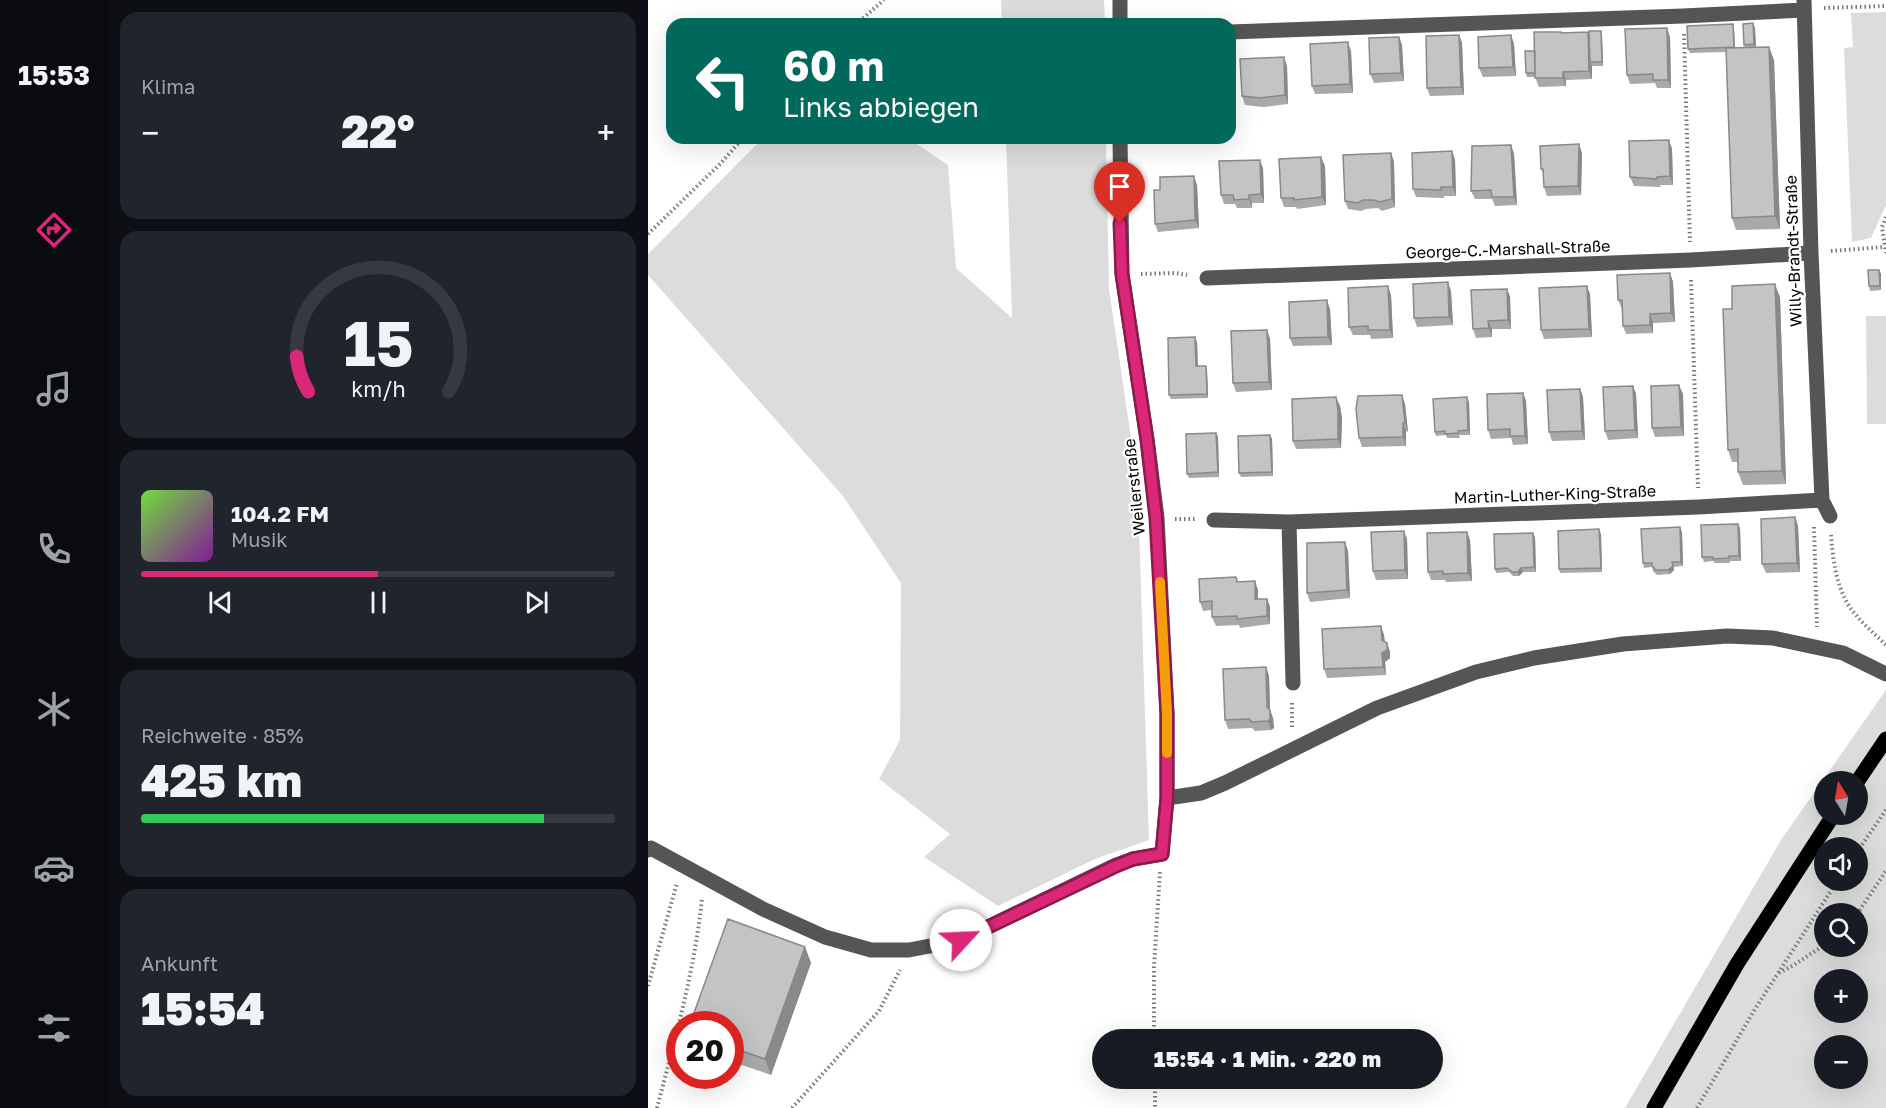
<!DOCTYPE html>
<html lang="de">
<head>
<meta charset="utf-8">
<style>
	body { margin:0; font-family:"Golos Text",sans-serif; background:#20242c; color:#f1f3f6; height:100vh; display:flex; flex-direction:column; font-size:22px; white-space:nowrap }
	* { box-sizing:border-box; margin:0 }
	p { font-size:20px; color:#9ea1a6 }
	.icon { flex:none; width:33px; height:33px; fill:none; stroke:currentColor; stroke-width:2; stroke-linecap:round; stroke-linejoin:round }
	.map { position:relative; flex:1; overflow:hidden }
	.sheet { display:flex; flex-direction:column; gap:12px; padding:12px; background:#0d0f14; width:540px }
	.sheet>* { flex:none }
	.hud { position:absolute; left:18px; top:18px; width:570px; height:126px; border-radius:18px; box-shadow:0 6px 24px #0002; background:#00695c; color:#fff; overflow:hidden }
	.needle { width:39px; rotate:349deg }
	.fabs { position:absolute; left:1166px; top:771px; display:grid; gap:12px }
	.fabs a { display:grid; place-items:center; width:54px; height:54px; border-radius:50%; background:#171b24; box-shadow:0 6px 24px #0002; font-size:30px }
	.speed { position:absolute; left:18px; top:1011px; display:flex; gap:12px; font-size:30px; font-weight:700; text-align:center }
	.speed>* { display:grid; place-content:center; width:78px; height:78px; border-radius:50%; background:#171b24; box-shadow:0 6px 24px #0002; line-height:1 }
	.speed .limit { border:9px solid #d22; background:#fff; color:#111 }
	.pin { position:absolute; display:grid; place-items:center; width:51px; height:51px; color:#fff; margin:-62px -26px; border-radius:50% 50% 50% 0; rotate:-45deg; box-shadow:0 0 6px #0007 }
	.pin .icon { rotate:45deg }
	.me { position:absolute; width:66px; margin:-33px; rotate:65deg; stroke-linejoin:round; filter:drop-shadow(0 0 4px #0008) }
	.turn { display:flex; align-items:center; gap:21px; height:126px; padding:0 18px; font-size:27px }
	.turn .icon { width:78px; height:78px; stroke-width:2.5 }
	.turn b { display:block; font-size:42px; line-height:51px }
	.big { font-size:45px; font-weight:800; line-height:1.1 }
	.sheet .tile { flex:1; display:flex; flex-direction:column; justify-content:center; gap:9px; min-width:0; padding:0 21px; border-radius:18px; background:#20242c }
	.sheet .dial { align-items:center; gap:0 }
	.dial svg { height:156px; overflow:visible; fill:none; stroke:#363941; stroke-width:7; stroke-linecap:round; text-anchor:middle }
	.dial text { fill:#f1f3f6; stroke:none }
	.song { display:flex; align-items:center; gap:18px }
	.cover { width:72px; height:72px; border-radius:9px; background:linear-gradient(135deg,hsl(100 70% 55%),hsl(290 70% 35%)) }
	.played { height:6px; border-radius:3px; background:linear-gradient(90deg,#db2777 50%,#363941 50%) }
	.keys { display:flex; justify-content:space-around; direction:ltr }
	.heat { display:flex; justify-content:space-between; align-items:center; font-size:33px; direction:ltr }
	.charge { height:9px; border-radius:4px; background:linear-gradient(90deg,#34c759 85%,#363941 0) }
	.trip { position:absolute; left:444px; top:1029px; width:351px; height:60px; border-radius:30px; background:#171b24; box-shadow:0 6px 24px #0002; font-weight:800; line-height:60px; text-align:center }
	main { display:flex; flex:1; min-height:0 }
	.dock { display:flex; flex-direction:column; width:108px; justify-content:space-around; align-items:center; background:#090b0e; color:#9ea1a6 }
	.dock .icon { width:42px; height:42px }
	.dock .on { color:#db2777 }
	.dock b { font-size:27px; color:#f1f3f6 }
	.map>svg:first-child { display:block }
	.green { fill:#dcdcdc; fill-rule:evenodd }
	.lines { fill:none; stroke-linecap:round; stroke-linejoin:round }
	.major-casing { stroke:#dbdbdb; stroke-width:16 }
	.path { stroke:#777; stroke-width:4; stroke-dasharray:1.5 3; stroke-linecap:butt }
	.minor { stroke:#555; stroke-width:15 }
	.major { stroke:#000; stroke-width:15 }
	.wall { fill:#a9a9a9 }
	.shaded-wall { fill:#898989 }
	.building { fill:#c4c4c4; stroke:#898989; stroke-width:1.5 }
	.route-casing { stroke:#8e194d; stroke-width:15 }
	.route { stroke:#db2777; stroke-width:10 }
	.slow { stroke:#f59e0b; stroke-width:10 }
	.labels { text-anchor:middle; dominant-baseline:central; stroke-width:4.5; stroke-linejoin:round; paint-order:stroke }
	.street-label { font-size:16px; fill:#000; stroke:#fff }
</style>
</head>
<body>
<main>
<nav class="dock">
<b>15:53</b>
<svg class="icon on" aria-label="directions" viewBox="0 0 24 24"><path d="M12 3l9 9-9 9-9-9zM9 14v-3h6M13 9l2 2-2 2"/></svg>
<svg class="icon" aria-label="music" viewBox="0 0 24 24"><path d="M9 18V5l10-2v13"/><circle cx="6" cy="18" r="3"/><circle cx="16" cy="16" r="3"/></svg>
<svg class="icon" aria-label="phone" viewBox="0 0 24 24"><path d="M5 4h4l2 5-3 2q2 4 5 5l2-3 5 2v4C11 20 4 13 5 4z"/></svg>
<svg class="icon" aria-label="climate" viewBox="0 0 24 24"><path d="M12 3v18M4 7l16 10M4 17L20 7"/></svg>
<svg class="icon" aria-label="car" viewBox="0 0 24 24"><path d="M5 17H2v-5l4-1 3-4h7l3 4 3 1v5h-3M9 17h6M6 11h13"/><circle cx="7" cy="17" r="2"/><circle cx="17" cy="17" r="2"/></svg>
<svg class="icon" aria-label="filters" viewBox="0 0 24 24"><path d="M4 7h16M4 17h16"/><circle cx="9" cy="7" r="2"/><circle cx="15" cy="17" r="2"/></svg>
</nav>
<section class="sheet">
<div class="tile"><p>Klima</p>
<div class="heat"><a>−</a><b class="big">22°</b><a>+</a></div>
</div>
<div class="tile dial"><svg viewBox="0 0 100 80">
<path d="M14 69A42 42 0 1 1 86 69"/>
<path d="M14 69A42 42 0 0 1 8 51" stroke="#db2777"/>
<text x="50" y="56" font-size="32" font-weight="700">15</text>
<text x="50" y="72" font-size="11">km/h</text>
</svg></div>
<div class="tile">
<div class="song"><i class="cover"></i><div><b>104.2 FM</b><p>Musik</p></div></div>
<div class="played"></div>
<div class="keys"><svg class="icon" aria-label="previous" viewBox="0 0 24 24"><path d="M18 5L8 12l10 7zM5 5v14"/></svg><svg class="icon" aria-label="pause" viewBox="0 0 24 24"><path d="M8 5v14M16 5v14"/></svg><svg class="icon" aria-label="next" viewBox="0 0 24 24"><path d="M6 5l10 7-10 7zM19 5v14"/></svg></div>
</div>
<div class="tile"><p>Reichweite · 85%</p><b class="big">425 km</b><div class="charge"></div></div>
<div class="tile"><p>Ankunft</p><b class="big">15:54</b></div>
</section>
<div class="map">
<svg width="1238" height="1108" viewBox="0 0 1238 1108">
	<rect width="100%" height="100%" fill="#fff"/>
	<path class="green" d="M353 0H456L457 24H354Z
		M1238 12V205L1223 238 1204 242 1196 48 1205 47 1203 13Z
		M115 138H260L300 165 308 268 364 318 358 138H458L461 289 483 438 491 525 501 840 447 859 350 906 276 857 302 834 231 779 252 740 253 583 195 496 0 275V254Z
		M1218 316H1238V424H1219Z
		M1238 690V1108H977L1133 840ZM1176 782H1209V814H1176ZM1176 848H1209V880H1176ZM1176 914H1209V946H1176ZM1176 980H1209V1012H1176ZM1176 1046H1209V1078H1176Z"/>
	<g class="lines">
		<g class="major-casing">
			<path id="major" d="M1209 782 1238 739
				M1006 1108 1089 964 1186 814"/>
		</g>
		<path class="path" d="M1176 8 1238 6
			M208 24 236 0
			M1036 34 1042 242
			M1238 217 1234 227 1238 253
			M0 234 73 163 95 138
			M1183 251 1236 247
			M493 274 527 273 539 275
			M1043 280 1050 488
			M527 519H547
			M1166 527 1169 627
			M1183 535C1185 562 1189 594 1208 615 1217 626 1228 635 1238 645
			M644 703V728
			M1209 852 1238 810
			M1209 914 1238 871
			M1131 973 1146 965 1176 945
			M0 986 29 883
			M506 1040V967L512 872
			M507 1078V1108
			M9 1108C27 1039 47 969 54 898
			M144 1108 231 1011 252 970
			M1049 1108 1107 1009 1190 880"/>
		<path class="minor" d="M1156 0 1163 253 1174 500 1182 516
			M472 24V0
			M582 32 1035 16 1156 10
			M559 278 1043 260 1163 253
			M566 520 641 522 1050 507 1174 500
			M641 522 645 683
			M519 798 553 793 577 783 729 708 828 672 886 658 975 644 1079 636 1125 638 1195 653 1238 674
			M0 850 3 848 115 909 177 937 223 950H261L313 940 468 865 485 859 514 854 519 798V714L509 518 499 439 474 274 472 138"/>
		<use href="#major" class="major"/>
	</g>
	<path class="wall" d="M1105 23 1107 28 1108 47 1126 60 1132 229 1088 230 1084 218 1078 52 1042 53 1040 49 1085 24 1086 29 1087 48H1097L1096 45Z
		M914 33 942 37 954 35 955 66H944V79L918 80V86L891 87 887 77H879L878 73 887 51Z
		M811 35 814 43 816 95 782 96 779 88Z
		M863 35 866 44 868 76 835 77 831 68Z
		M751 37 754 45 756 81 726 83 722 74Z
		M1022 37 1023 88H1009L1007 83 982 84 979 75Z
		M703 51 705 93 667 94 664 86Z
		M639 66 640 104 615 107 597 105 594 96Z
		M534 138H552V141H535Z
		M1021 140 1024 149 1025 185H1012L1013 187 986 186 982 177Z
		M863 145 866 154 869 205 847 206 844 199H827L823 191Z
		M804 151 807 160 808 196H796V198L768 197 765 189Z
		M743 153 746 162 747 207 734 211 730 208 718 209 713 211 700 209 697 201Z
		M934 153 933 195 899 196 896 187V175L893 169Z
		M677 166 678 205 649 209 648 207H636L633 198Z
		M615 168 616 203H604V208H589L587 204H576L573 195Z
		M549 185 551 228 510 232 507 224 512 190Z
		M1231 270 1233 274V290L1222 291 1221 286Z
		M1022 273 1025 282 1027 322 1005 323V333L978 334 975 326 974 309 970 300Z
		M859 289 862 297 863 329H844V337L828 338 825 329Z
		M803 291 805 325 769 327 766 318Z
		M942 294 944 337 896 339 893 330Z
		M743 295 745 338 723 339 722 335H705L701 327Z
		M1132 297 1138 484 1095 485 1090 472V462H1084L1080 450 1084 309Z
		M682 309 684 345 645 346 642 338Z
		M619 330 622 339 624 390 588 392 585 383Z
		M549 342 550 366H558L559 370 560 398 523 399 521 395Z
		M985 386 988 394 990 438 960 440 957 431Z
		M932 389 935 397 937 440 904 441 901 432Z
		M875 393 878 401 880 444 865 445 863 438 843 439 840 430Z
		M1035 394 1036 436 1007 437 1004 428Z
		M821 402 822 435H811L812 438H799L798 435 788 436 787 432Z
		M757 404 760 432 758 431V446L714 447 711 438Z
		M692 406 694 418 693 448 648 449 645 441Z
		M568 433 570 437 571 477 541 478 539 474Z
		M622 435 624 439 625 476 593 477 591 473Z
		M1147 517 1150 526 1152 572 1118 573 1114 564Z
		M1090 524 1092 528 1093 561H1082V563H1066V561L1056 562 1054 557Z
		M819 532 822 540 824 581 798 582 797 580H783L780 572Z
		M1034 532 1035 566 1026 567V570L1022 574 1009 575 1005 571 1004 567 996 568 995 563Z
		M953 534 954 572 912 573 911 569Z
		M887 537 888 572H875L871 576H865L861 572 848 573 847 569Z
		M759 539 760 579 728 580 725 571Z
		M697 542 700 551 702 598 662 602 659 593Z
		M588 577 590 582 610 590V599H619L622 607V624L592 628 591 625 568 626 564 617V610L555 611 552 602Z
		M733 626 736 635 737 642 739 643 742 652V658L737 662 738 675 679 678 676 669Z
		M618 667 621 676 622 710 625 718 626 728 623 730 607 731 604 728 580 729 577 720Z
		M157 947 163 963 123 1075 82 1061V1024Z"/>
	<path class="shaded-wall" d="M1105 23 1107 28 1108 49 1106 44Z
		M1085 24 1086 29 1087 52 1086 47Z
		M1019 28 1022 37 1023 88 1020 80Z
		M953 31 954 35 955 66 954 62Z
		M940 32 943 41 942 62 944 66V79L941 71Z
		M811 35 814 43 816 95 813 87Z
		M863 35 866 44 868 76 865 67Z
		M751 37 754 45 756 81 753 73Z
		M700 42 703 51 705 93 702 84Z
		M1121 47 1126 60 1132 229 1127 216Z
		M636 57 639 66 640 104 637 95Z
		M915 72 918 80V86L915 78Z
		M1021 140 1024 149 1025 185 1022 176Z
		M931 144 934 153 933 195 930 186Z
		M863 145 866 154 869 205 866 197Z
		M804 151 807 160 808 196 805 187Z
		M743 153 746 162 747 207 744 199Z
		M673 157 677 166 678 205 674 197Z
		M612 160 615 168 616 203 613 194Z
		M546 176 549 185 551 228 547 220Z
		M601 195 604 203V208L601 199Z
		M1231 270 1233 274V290L1232 286Z
		M1022 273 1025 282 1027 322 1023 313Z
		M800 282 803 291 805 325 801 317Z
		M1127 284 1132 297 1138 484 1134 471Z
		M740 286 743 295 745 338 742 330Z
		M939 286 942 294 944 337 941 329Z
		M859 289 862 297 863 329 860 320Z
		M679 300 682 309 684 345 680 337Z
		M1002 314 1005 323V333L1002 325Z
		M840 321 844 329V337L841 328Z
		M619 330 622 339 624 390 621 382Z
		M547 337 549 342 550 370 548 366Z
		M558 366 559 370 560 398 559 394Z
		M1031 385 1035 394 1036 436 1033 427Z
		M985 386 988 394 990 438 987 430Z
		M932 389 935 397 937 440 934 431Z
		M875 393 878 401 880 444 877 436Z
		M754 395 757 404 760 432 757 423Z
		M688 397 692 406 694 418 693 448 690 439Z
		M819 397 821 402 822 435 820 430Z
		M755 423 758 431V446L755 437Z
		M568 433 570 437 571 477 570 472Z
		M622 435 624 439 625 476 624 472Z
		M1147 517 1150 526 1152 572 1149 563Z
		M1090 524 1092 528 1093 561 1091 556Z
		M1032 527 1034 532 1035 566 1033 562Z
		M951 529 953 534 954 572 953 568Z
		M756 531 759 539 760 579 757 570Z
		M819 532 822 540 824 581 820 573Z
		M885 533 887 537 888 572 886 567Z
		M697 542 700 551 702 598 699 590Z
		M1024 562 1026 570 1022 574 1020 570Z
		M873 568 875 572 871 576 870 572Z
		M607 581 610 590V608L607 599Z
		M619 599 622 607V624L619 616Z
		M733 626 736 635 737 649 734 640Z
		M739 643 742 652V658L737 662 738 675 735 667 734 653Z
		M618 667 621 676 622 710 625 718 626 728 623 730 620 721Z
		M157 947 163 963 123 1075 117 1059Z"/>
	<path class="building" d="M1105 23 1106 44 1096 45 1095 24Z
		M1085 24 1086 47 1040 49 1039 26Z
		M1019 28 1020 80H1005V74L979 75 977 29Z
		M941 31H953L954 62H942Z
		M886 32H913V33L940 32 941 71 915 72V78H887Z
		M811 35 813 87 779 88 778 36Z
		M863 35 865 67 831 68 830 37Z
		M751 37 753 73 722 74 721 38Z
		M700 42 702 84 664 86 662 44Z
		M1121 47 1127 216 1084 218 1078 48Z
		M877 51H887V73H878Z
		M636 57 637 95 612 98 594 96 592 59Z
		M1021 140 1022 176 1009 177V179L982 177 981 141Z
		M931 144 930 186 896 187 895 169H893L892 146Z
		M863 145 866 197H844L843 190 823 191 824 146Z
		M804 151 805 187H793V190L765 189 764 153Z
		M743 153 744 199 731 202 726 200H715L710 203 697 201 695 155Z
		M673 157 674 197 646 200V198H633L631 159Z
		M612 160 613 194 601 195V199L586 200 585 195H573L571 161Z
		M546 176 547 220 507 224 506 190H512V177Z
		M1220 270H1231L1232 286H1221Z
		M1022 273 1023 313 1002 314V325L975 326 974 300H970L969 275Z
		M800 282 801 317 766 318 765 284Z
		M1127 284 1134 471 1090 472V449L1080 450 1075 309H1084V286Z
		M740 286 742 330H720V326L701 327 700 288Z
		M939 286 941 329 893 330 891 288Z
		M859 289 860 320 840 321 841 328 825 329 823 290Z
		M679 300 680 337 642 338 641 302Z
		M619 330 621 382 585 383 583 331Z
		M547 337 548 366H558L559 394 521 395 520 338Z
		M1031 385 1033 427 1004 428 1003 386Z
		M985 386 987 430 957 431 955 387Z
		M932 389 934 431 901 432 899 390Z
		M875 393 877 436H862V429L840 430 839 394Z
		M754 395 757 423H755V437L711 438 708 409 710 396Z
		M688 397 690 410V439L645 441 644 399Z
		M819 397 820 430 810 431V433L797 434V431L787 432 785 399Z
		M568 433 570 472 539 474 538 434Z
		M622 435 624 472 591 473 590 436Z
		M1147 517 1149 563 1114 564 1113 519Z
		M1090 524 1091 556H1081V558L1065 559V557H1054L1053 525Z
		M1032 527 1033 562H1024L1025 566 1020 570H1008L1004 566V563H995L993 529Z
		M951 529 953 568 911 569 910 531Z
		M756 531 757 570 725 571 723 532Z
		M819 532 820 573 795 574V571L780 572 779 533Z
		M885 533 886 567 873 568 870 572H864L859 568 847 569 846 534Z
		M697 542 699 590 659 593V543Z
		M588 577 589 582 607 581V599H619V616L589 619V616L564 617V601L552 602 551 579Z
		M733 626 734 640 739 643V650L734 653 735 667 676 669 674 629Z
		M618 667 619 707 622 710V719L620 721 604 722 601 719 577 720 575 669Z
		M80 919 157 947 117 1059 82 1047V1024H42Z"/>
	<g class="lines">
		<g class="route-casing">
			<path id="route" d="M313 940 468 866 485 859 514 854 519 798V714L508 518 499 440 474 274 472 223"/>
		</g>
		<use href="#route" class="route"/>
		<path class="slow" d="M512 582 519 714V753"/>
	</g>
	<g class="labels">
		<g class="street-label">
			<text transform="translate(860 249) rotate(-2)">George-C.-Marshall-Straße</text>
			<text transform="translate(1145 251) rotate(-92)">Willy-Brandt-Straße</text>
			<text transform="translate(486 487) rotate(-96)">Weilerstraße</text>
			<text transform="translate(907 494) rotate(-2)">Martin-Luther-King-Straße</text>
		</g>
	</g>
</svg>
<div class="fabs">
<a><svg class="needle" viewBox="-14 -14 28 28"><path d="M0-13l5 13h-10z" fill="#e53935"/><path d="M0 13l5-13h-10z" fill="#9ea1a6"/></svg></a>
<a><svg class="icon" aria-label="sound" viewBox="0 0 24 24"><path d="M4 9h4l5-4v14l-5-4H4zM17 9q2 3 0 6"/></svg></a>
<a><svg class="icon" aria-label="search" viewBox="0 0 24 24"><circle cx="10" cy="10" r="6"/><path d="M15 15l6 6"/></svg></a>
<a>+</a>
<a>−</a>
</div>
<div class="speed"><div class="limit">20</div></div>
<div class="pin" style="left:472px;top:223px;background:#d93025"><svg class="icon" aria-label="arrive" viewBox="0 0 24 24"><path d="M6 21V4h12l-3 4 3 4H6"/></svg></div>
<svg class="me" style="left:313px;top:940px" viewBox="-20 -20 40 40"><circle r="19" fill="#fff"/><path d="M0-13L10 11 0 6-10 11z" fill="#db2777"/></svg>
<div class="trip">15:54 · 1 Min. · 220 m</div>
<div class="hud">
<div class="turn"><svg class="icon" aria-label="left" viewBox="0 0 24 24"><path d="M17 20v-9H6M10 6l-5 5 5 5"/></svg><div><b>60 m</b>Links abbiegen</div></div>
</div>
</div>
</main>
</body>
</html>
